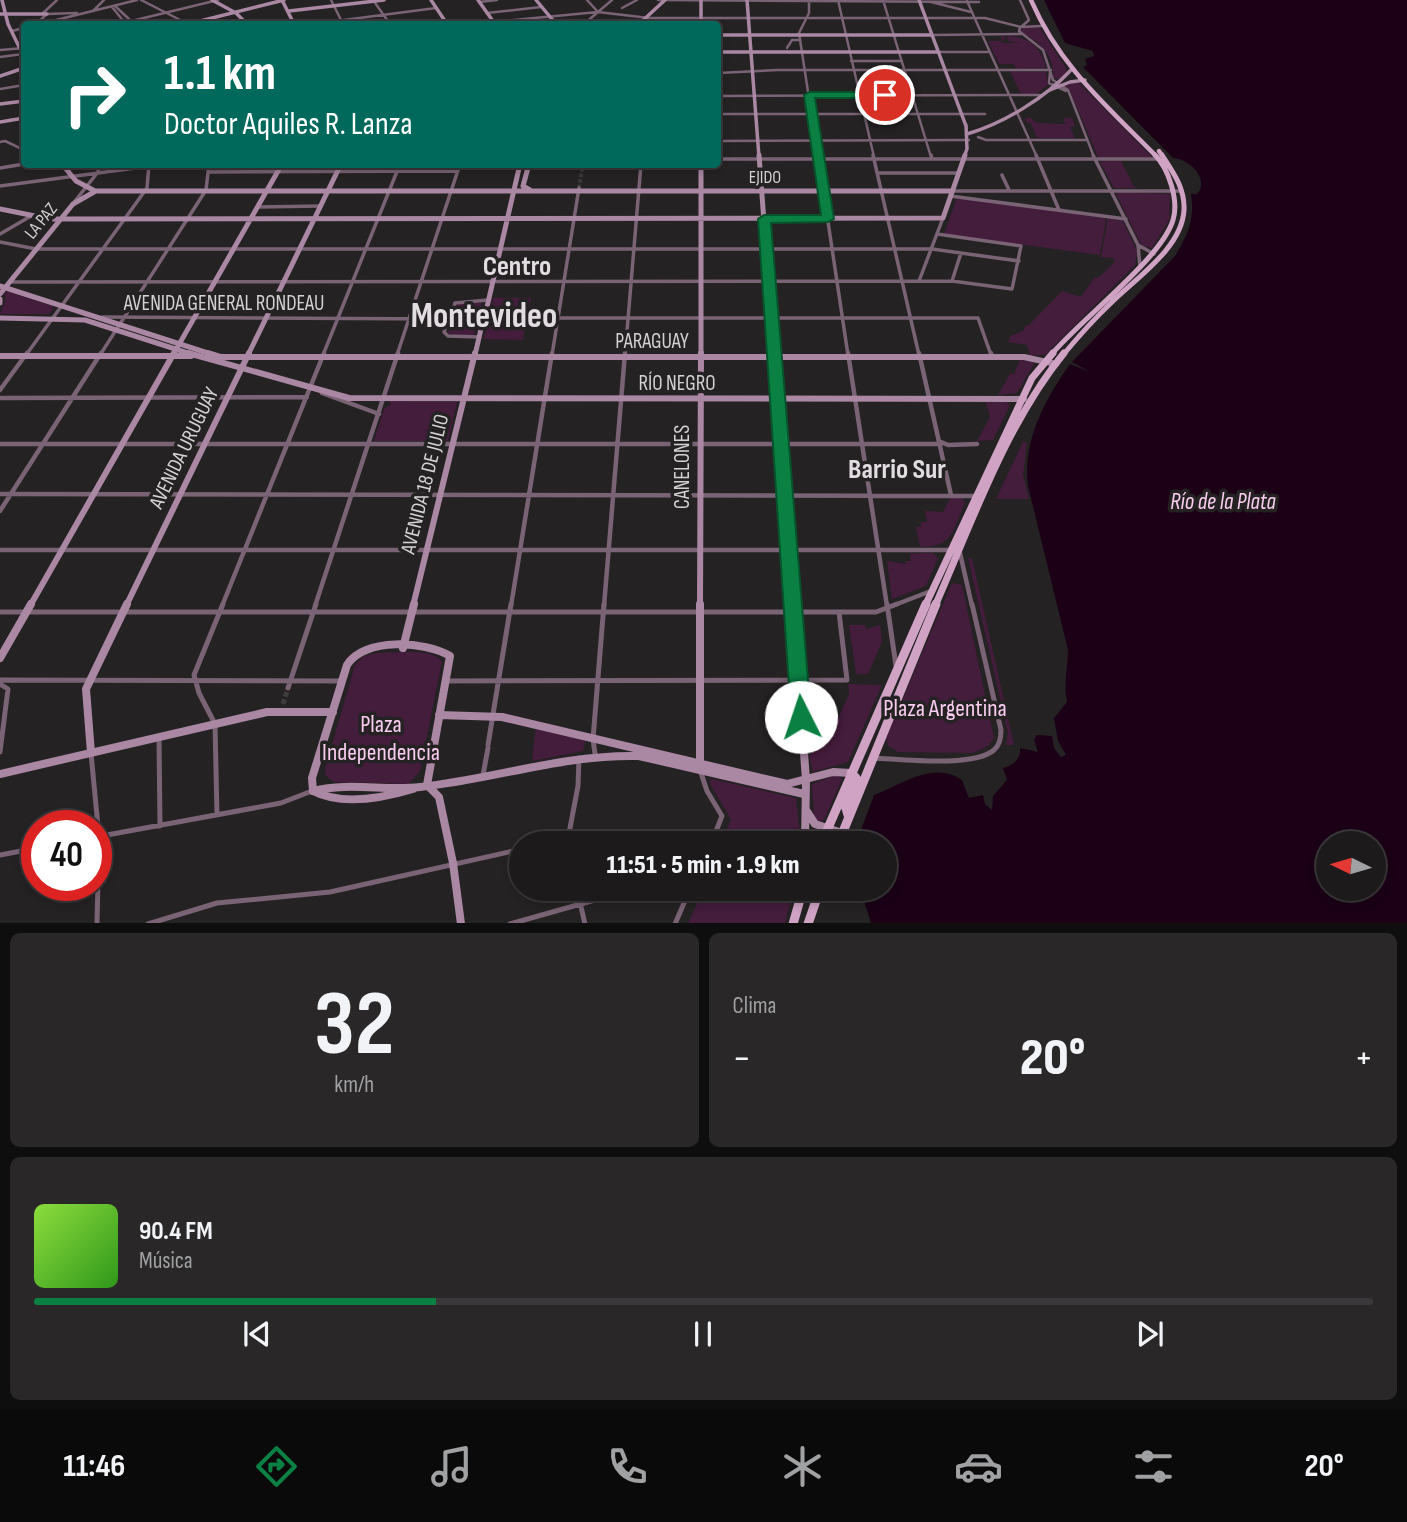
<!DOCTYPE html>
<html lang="es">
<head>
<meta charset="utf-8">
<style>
	body { margin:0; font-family:"Sofia Sans Condensed",sans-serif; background:#292728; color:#f1f3f6; height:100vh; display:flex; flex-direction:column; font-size:26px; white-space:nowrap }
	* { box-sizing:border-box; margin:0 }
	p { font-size:23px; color:#a0a1a3 }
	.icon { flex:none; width:38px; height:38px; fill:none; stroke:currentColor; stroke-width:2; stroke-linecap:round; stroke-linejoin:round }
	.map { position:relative; height:923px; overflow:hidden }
	.sheet { display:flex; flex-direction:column; gap:10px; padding:10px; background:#0f0e0f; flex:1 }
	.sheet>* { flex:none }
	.banner { position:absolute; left:21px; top:21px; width:700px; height:147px; border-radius:7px; box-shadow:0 4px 10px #0003,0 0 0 2px #3a383a; background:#00695c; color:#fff; overflow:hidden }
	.needle { width:46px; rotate:275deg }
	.buttons { position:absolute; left:1316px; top:831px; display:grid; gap:14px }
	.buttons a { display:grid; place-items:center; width:70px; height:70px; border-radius:50%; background:#1c1a1b; box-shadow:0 4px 10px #0003,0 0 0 2px #3a383a; font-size:35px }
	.speed { position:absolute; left:21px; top:810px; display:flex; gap:14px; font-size:35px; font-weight:700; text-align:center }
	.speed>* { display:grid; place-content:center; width:91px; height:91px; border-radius:50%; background:#1c1a1b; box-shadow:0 4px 10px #0003,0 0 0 2px #3a383a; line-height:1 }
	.speed .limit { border:10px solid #d22; background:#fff; color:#111 }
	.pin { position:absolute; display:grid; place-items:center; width:60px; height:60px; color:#fff; margin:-30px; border:4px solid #fff; border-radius:50%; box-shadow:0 2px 7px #0007 }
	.me { position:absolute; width:77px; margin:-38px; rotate:356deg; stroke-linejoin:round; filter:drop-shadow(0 0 5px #0008) }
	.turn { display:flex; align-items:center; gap:24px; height:147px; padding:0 28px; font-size:32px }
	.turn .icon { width:91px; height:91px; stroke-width:2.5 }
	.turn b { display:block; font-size:49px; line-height:60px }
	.big { font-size:52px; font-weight:800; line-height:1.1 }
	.sheet .card { flex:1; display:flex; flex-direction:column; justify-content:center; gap:10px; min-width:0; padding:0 24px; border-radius:10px; background:#292728 }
	.sheet .dial { align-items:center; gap:0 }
	.dial b { font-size:91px; line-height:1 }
	.song { display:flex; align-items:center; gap:21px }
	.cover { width:84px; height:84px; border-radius:10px; background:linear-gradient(135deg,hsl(90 70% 55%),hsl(110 70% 35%)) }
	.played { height:7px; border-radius:4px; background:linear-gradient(90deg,#0b8043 30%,#3a383a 30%) }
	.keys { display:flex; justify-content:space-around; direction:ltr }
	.heat { display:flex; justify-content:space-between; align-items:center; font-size:38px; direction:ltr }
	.sheet .tiles { flex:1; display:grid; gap:10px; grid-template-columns:1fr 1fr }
	.card:last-child { grid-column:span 2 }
	.trip { position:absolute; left:509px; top:831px; width:388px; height:70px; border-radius:35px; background:#1c1a1b; box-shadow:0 4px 10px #0003,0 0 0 2px #3a383a; font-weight:800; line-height:70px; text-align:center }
	.tabs { display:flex; height:112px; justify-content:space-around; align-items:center; background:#0b0a0b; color:#a0a1a3 }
	.tabs .icon { width:49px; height:49px }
	.tabs .current { color:#0b8043 }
	.tabs b { font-size:32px; color:#f1f3f6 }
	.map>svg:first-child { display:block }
	.green { fill:#441c3c }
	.water { fill:#1b0016; fill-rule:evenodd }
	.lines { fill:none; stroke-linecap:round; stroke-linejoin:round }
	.street-tunnel-far1 { stroke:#3f3c3e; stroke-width:3.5; stroke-dasharray:3.5 2; stroke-linecap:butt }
	.street-tunnel { stroke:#3f3c3e; stroke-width:5; stroke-dasharray:5 2.5; stroke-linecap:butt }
	.street-far3 { stroke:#796374; stroke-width:2.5 }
	.street-far2 { stroke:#796374; stroke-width:3.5 }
	.street-far1 { stroke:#796374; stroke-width:4.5 }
	.street { stroke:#796374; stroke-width:5 }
	.secondary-far3 { stroke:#aa87a2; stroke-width:3.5 }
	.secondary-far2 { stroke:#aa87a2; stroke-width:5 }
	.secondary-far1 { stroke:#aa87a2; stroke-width:6 }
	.secondary { stroke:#aa87a2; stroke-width:8 }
	.primary-far3 { stroke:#d0a3c5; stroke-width:4.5 }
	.primary-far2 { stroke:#d0a3c5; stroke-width:5 }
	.primary-far1 { stroke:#d0a3c5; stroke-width:7 }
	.primary { stroke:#d0a3c5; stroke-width:9 }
	.route { fill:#0b8043; stroke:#07532c; stroke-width:2 }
	.labels { text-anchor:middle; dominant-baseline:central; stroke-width:7; stroke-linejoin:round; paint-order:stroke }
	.far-street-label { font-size:18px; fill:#d4d2d3; stroke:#252224 }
	.street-label { font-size:21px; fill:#d4d2d3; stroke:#252224 }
	.water-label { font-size:23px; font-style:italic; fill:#fbcef0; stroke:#252224 }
	.near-park-label { font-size:24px; fill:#facdef; stroke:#252224 }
	.district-label { font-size:28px; font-weight:bold; fill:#e2dde1; stroke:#252224 }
	.town-label { font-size:35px; font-weight:bold; fill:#e2dde1; stroke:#252224 }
</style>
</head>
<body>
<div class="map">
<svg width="1407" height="924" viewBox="0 0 1407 924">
	<rect width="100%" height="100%" fill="#252224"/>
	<path class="green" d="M1024 28H1040L1066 68V75L1060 79 1053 78C1055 54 1039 42 1020 31Z
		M1001 36 1006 37 1001 43H1022L1008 41 1007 38 1008 36C1028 36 1042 48 1046 68L1016 69 1014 64H999L988 41H1002Z
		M1010 71 1046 72 1048 85 1036 94H1021Z
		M1072 83H1079L1152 157H1098L1070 91 1065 86Z
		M1025 118H1031L1036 123 1065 124 1063 118H1072L1075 126 1070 127 1075 138H1037L1031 123H1027Z
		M1103 161H1121L1134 187 1140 188H1114L1100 162Z
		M1119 192 1170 194 1169 220 1152 248 1142 246 1116 194Z
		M957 198 1104 218 1106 220 1100 255 944 234Z
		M1108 218 1123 221 1137 252 1135 265 1045 355H1030L1027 345 1008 342 1011 336 1024 330 1026 325H1029L1062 291 1081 297 1095 277 1098 278 1115 262 1113 258 1101 257Z
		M8 291 52 306 53 310 48 314H0L6 299 4 293Z
		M493 298H531L523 340 483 339 491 318Z
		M460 303H482L474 336 448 334 455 305Z
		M1020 360 1035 362 1017 393 998 395 1010 374H1014Z
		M389 401 457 402 448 441H374L384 409 391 404Z
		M986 402H1006L1010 405 993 440 977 441 990 417Z
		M1023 442 1027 443 1023 475 1029 499H996Z
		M951 497 963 499 965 503C952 531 954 547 920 547L916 527H921V522H927L925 511 943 512Z
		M924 553H933L938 558 926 586 892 599 887 561 906 564V561H911L910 554Z
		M968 558H972L1014 745H1006L1008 733Z
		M952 583 962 585 994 738 988 746 973 753 898 752 888 746 886 738Z
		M849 625H865L866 629 880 625 882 642 868 674H856Z
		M377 653C396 653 429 647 442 661L420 771 409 784 334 782 326 776 325 769 355 665 364 656Z
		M848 684 882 685 848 762 813 772 809 755 812 754 808 706H816L819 745 824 746 849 695Z
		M536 727 585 741 583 751 532 761Z
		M836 775 842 779 824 820 818 822 814 817 812 784Z
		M711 779 796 798 801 843H722L731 819 710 784Z
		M704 889H794L785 923H688Z"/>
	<path class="water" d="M1044 0H1407V923H871L865 904 866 889H886V844L856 843 874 795C901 785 933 760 962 780L969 798 983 795 985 804 992 810 993 796 1007 780 1003 768C1014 765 1021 759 1020 748L1038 752 1034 740 1037 735 1052 736 1054 748 1061 757 1066 755 1058 741 1054 718 1067 702C1063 685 1068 667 1068 650L1028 486C1022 442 1045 399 1070 364L1090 372 1072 362 1175 256C1188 235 1195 219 1191 194H1197C1209 181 1193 160 1173 158L1083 67 1087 65 1085 59 1094 56 1093 51 1065 43ZM1328 844H1374V889H1328Z"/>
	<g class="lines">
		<path class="street-tunnel-far1" d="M579 188 583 164"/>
		<path class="street-tunnel" d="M283 704 288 688"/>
		<path class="street-far3" d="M141 0 188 24
			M331 0 343 24
			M373 0 390 24
			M587 0 598 12
			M658 0 979 2
			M809 0V13L799 33 818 157
			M838 0 874 157
			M883 0 931 157
			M1020 0 1029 20 1021 27
			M967 1 1037 157
			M479 2 497 0
			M931 2 971 12
			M115 6 130 20
			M112 7 125 23
			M622 8 637 0
			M93 11 104 0
			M487 13 541 7
			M42 14 57 0
			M63 19 72 24
			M36 24 47 14 77 13
			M40 24 137 0
			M119 24 218 0
			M313 24 436 8
			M472 24 598 12 649 18H985L1021 27 1042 26
			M584 24 612 0
			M1020 28 1019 31 1043 50 1053 80 1068 90 1094 157
			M12 31 24 28
			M932 35 1022 34
			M787 48 792 40H800
			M0 50 24 48
			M939 52H989
			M0 57 23 54
			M851 61H902
			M1050 72 1049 83 1066 91
			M718 73 778 70H1051
			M0 89 24 85
			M718 96 1040 95
			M718 114H985
			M978 137 986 140H1086
			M718 141 969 140
			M0 142 5 141 24 150"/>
		<path class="street-far2" d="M818 155 848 355
			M873 155 919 355
			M931 155 932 159
			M1036 155 1059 210
			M1093 155 1138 245 1140 267
			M718 159H1159
			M56 164 63 167
			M0 168 24 164
			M208 172 458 171
			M877 173H959
			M1002 175 1009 190
			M0 186 166 164
			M952 191H1182
			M950 196 1126 219
			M75 201 98 172 99 164
			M257 207 321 206
			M0 234 31 216
			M0 242 36 249H932L1019 261
			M1138 245 1154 254
			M919 281 943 218
			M952 281 961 253
			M10 282 952 281 1012 289 1021 246 937 234
			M102 317 448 319
			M559 318H978L991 355
			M479 337 448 336 444 332 455 303 488 300
			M26 355 147 188 149 164
			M100 355 206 190 209 164
			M323 355 400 164
			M397 355 460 164
			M552 355 579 188
			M625 355 641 164"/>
		<path class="street-far1" d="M848 353 887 606
			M919 353 951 495
			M991 353 992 357
			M0 390 27 353
			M322 393 379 414
			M0 398 307 397
			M941 442 948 445 977 444
			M0 444H941
			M0 494 976 496
			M0 511 101 353
			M0 550H950
			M960 553 972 606
			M222 606 324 353
			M315 606 398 353
			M511 606 552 353
			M604 606 625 353
			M892 606 931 591"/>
		<path class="street" d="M887 604 896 666
			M0 612H876L897 604
			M0 680 342 681
			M447 681 847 680 839 612
			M0 684 8 689 0 752
			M288 688 316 604
			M159 738 160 826
			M488 745 511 604
			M91 753 99 837 97 924
			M595 754 593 739 604 604
			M873 758C901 759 973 768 994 750 1000 745 1001 738 1001 730L972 604
			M700 770 707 791 722 816 711 844
			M483 775 488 748
			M217 815 215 724 199 693 194 675 223 604
			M96 837 281 803 312 791
			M548 844 566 837
			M567 844 578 786 579 758
			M0 855 37 848
			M577 889 585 924
			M148 924 217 903 330 892 522 849
			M510 924 634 889
			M675 924 690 889"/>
		<path class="secondary-far3" d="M2 0 8 24 24 57
			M212 0 236 13 247 24
			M282 0 294 24
			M431 0 447 24
			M478 0 495 24
			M536 0 556 24
			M701 0V24
			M747 0 759 157
			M919 0 966 126
			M289 11 384 0
			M0 14H47
			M188 24 284 0
			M639 24 665 0
			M718 35H932
			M718 52H939
			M0 76 24 68
			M1050 90 1070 82 1085 80
			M0 104 24 101
			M0 122 24 118
			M967 134C1004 123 1045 98 1071 70
			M964 157 967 149 966 125"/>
		<path class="secondary-far2" d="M759 155 774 355
			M62 164 76 181 95 191H952
			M529 164 523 186 530 190
			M0 209 50 219 943 218 965 155
			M0 286 214 355
			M0 294 73 204 94 192
			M0 299V303
			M0 318 85 320 194 355
			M481 329 479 318 487 307
			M173 355 282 164
			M248 355 341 164
			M475 355 481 329 489 318 487 307 520 164
			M701 355V164"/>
		<path class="secondary-far1" d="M188 353 349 398 1024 399
			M208 353 221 357H1024L1056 364
			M774 353 793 606
			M0 356H191
			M30 606 174 353
			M126 606 249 353
			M413 606 475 353
			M700 606 701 353"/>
		<path class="secondary" d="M793 604 806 780 805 844
			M403 648 414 604
			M0 658 31 604
			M439 715 502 717 787 784 833 772 851 773
			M91 753 86 689 127 604
			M700 769V604
			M0 774 267 712H333
			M427 785 439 797 453 863 461 924
			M313 791C349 782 384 791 420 787 495 779 564 754 639 756L804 794
			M313 791 312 778 347 665C364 637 425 641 450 656L427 785
			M313 791C342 806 383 798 413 789
			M806 810 815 824 842 833"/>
		<path class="primary-far3" d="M1031 0C1060 67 1107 106 1157 157
			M1159 151 1163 157"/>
		<path class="primary-far2" d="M1051 355C1081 319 1162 258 1173 220 1179 201 1169 169 1155 155
			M1063 355C1078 337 1094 319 1111 303 1136 278 1182 248 1184 210 1185 188 1173 172 1162 155"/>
		<path class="primary-far1" d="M925 606 1032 378 1053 353
			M935 606C972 522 1006 424 1064 353"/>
		<path class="primary" d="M848 815 845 805 856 778 851 773
			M821 844 926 604
			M838 844 936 604
			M793 924 803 889
			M808 924 820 889"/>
	</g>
	<path class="route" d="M809 92H885L890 95 885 98H815L834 219 828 222 771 223 811 717 808 722 801 724 794 722 791 717 758 219 764 215H821L804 95Z"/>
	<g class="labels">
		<g class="far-street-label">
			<text x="765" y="177">EJIDO</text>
			<text transform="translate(41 221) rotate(-51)">LA PAZ</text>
		</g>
		<g class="street-label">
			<text x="224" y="303">AVENIDA GENERAL RONDEAU</text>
			<text x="652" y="341">PARAGUAY</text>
			<text x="677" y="383">RÍO NEGRO</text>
			<text transform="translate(184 448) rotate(-64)">AVENIDA URUGUAY</text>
			<text transform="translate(682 467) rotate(-90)">CANELONES</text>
			<text transform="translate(425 484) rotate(-76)">AVENIDA 18 DE JULIO</text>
		</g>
		<g class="water-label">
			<text x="1223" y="502">Río de la Plata</text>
		</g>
		<g class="near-park-label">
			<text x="945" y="708">Plaza Argentina</text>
			<text x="381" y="724">Plaza<tspan x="381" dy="28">Independencia</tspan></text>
		</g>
		<g class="district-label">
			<text x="517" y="266">Centro</text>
			<text x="897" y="469">Barrio Sur</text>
		</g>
		<g class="town-label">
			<text x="484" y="316">Montevideo</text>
		</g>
	</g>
</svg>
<div class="buttons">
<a><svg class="needle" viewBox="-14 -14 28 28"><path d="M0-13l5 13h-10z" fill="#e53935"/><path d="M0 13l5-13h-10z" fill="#a0a1a3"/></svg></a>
</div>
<div class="speed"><div class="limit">40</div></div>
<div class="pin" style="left:885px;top:95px;background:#d93025"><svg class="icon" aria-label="arrive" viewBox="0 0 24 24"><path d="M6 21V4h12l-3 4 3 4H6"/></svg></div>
<svg class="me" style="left:801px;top:717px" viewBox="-20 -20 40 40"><circle r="19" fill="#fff"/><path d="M0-13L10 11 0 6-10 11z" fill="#0b8043"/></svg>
<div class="trip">11:51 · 5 min · 1.9 km</div>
<div class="banner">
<div class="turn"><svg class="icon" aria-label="right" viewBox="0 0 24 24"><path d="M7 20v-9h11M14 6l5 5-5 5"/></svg><div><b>1.1 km</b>Doctor Aquiles R. Lanza</div></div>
</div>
</div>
<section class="sheet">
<div class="tiles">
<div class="card dial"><b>32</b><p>km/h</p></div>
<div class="card"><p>Clima</p>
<div class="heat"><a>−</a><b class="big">20°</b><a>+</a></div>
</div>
<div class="card">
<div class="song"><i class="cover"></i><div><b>90.4 FM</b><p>Música</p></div></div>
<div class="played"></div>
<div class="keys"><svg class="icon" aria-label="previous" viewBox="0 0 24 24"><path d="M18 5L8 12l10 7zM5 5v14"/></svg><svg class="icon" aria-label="pause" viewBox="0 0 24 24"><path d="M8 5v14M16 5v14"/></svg><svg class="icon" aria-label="next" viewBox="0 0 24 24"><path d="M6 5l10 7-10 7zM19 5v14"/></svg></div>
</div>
</div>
</section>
<nav class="tabs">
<b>11:46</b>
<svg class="icon current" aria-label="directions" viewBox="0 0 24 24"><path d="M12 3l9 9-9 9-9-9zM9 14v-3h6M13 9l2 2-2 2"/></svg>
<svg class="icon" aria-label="music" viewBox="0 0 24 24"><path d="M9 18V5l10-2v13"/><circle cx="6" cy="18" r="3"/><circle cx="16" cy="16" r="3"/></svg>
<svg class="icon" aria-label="phone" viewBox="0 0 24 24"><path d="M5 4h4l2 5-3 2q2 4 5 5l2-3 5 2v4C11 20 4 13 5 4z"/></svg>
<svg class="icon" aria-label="climate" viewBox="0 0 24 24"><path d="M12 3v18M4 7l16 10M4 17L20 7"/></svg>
<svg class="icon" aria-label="car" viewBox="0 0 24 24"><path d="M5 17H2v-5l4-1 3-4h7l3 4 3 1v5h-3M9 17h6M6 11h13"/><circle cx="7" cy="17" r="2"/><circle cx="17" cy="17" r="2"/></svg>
<svg class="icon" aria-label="filters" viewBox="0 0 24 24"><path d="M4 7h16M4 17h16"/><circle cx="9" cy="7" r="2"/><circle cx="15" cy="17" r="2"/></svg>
<b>20°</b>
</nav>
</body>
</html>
